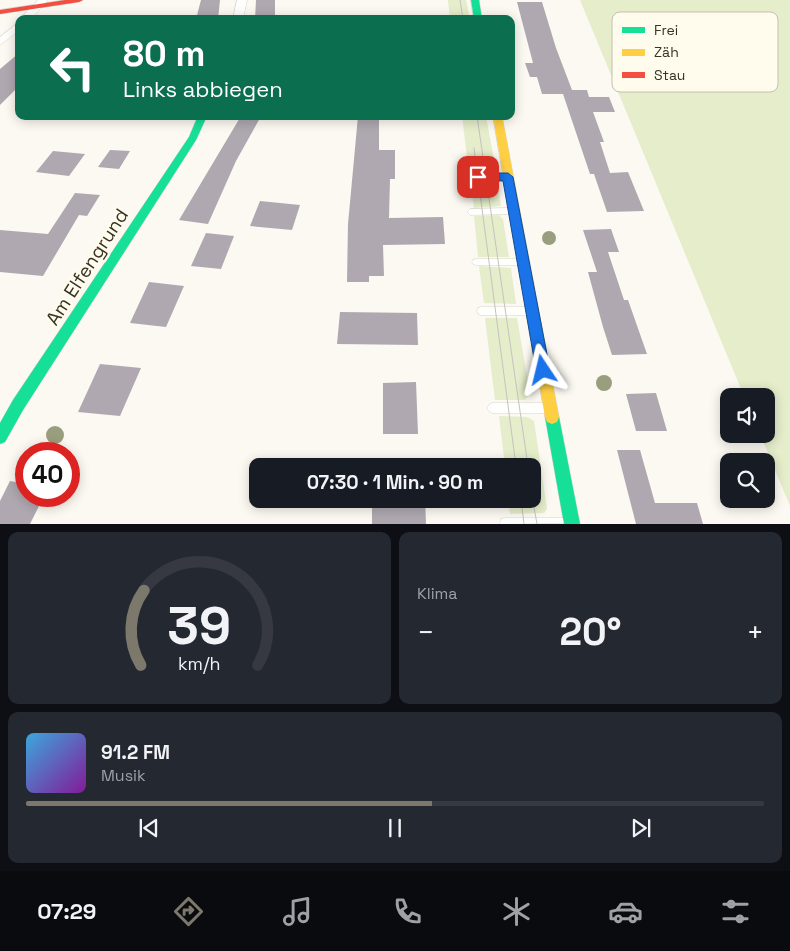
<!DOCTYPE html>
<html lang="de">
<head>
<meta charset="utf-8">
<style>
	body { margin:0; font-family:"Space Grotesk",sans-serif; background:#242831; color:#f1f3f6; height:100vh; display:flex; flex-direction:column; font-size:19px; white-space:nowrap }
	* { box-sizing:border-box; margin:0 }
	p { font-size:16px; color:#9ea1a6 }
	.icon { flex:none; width:28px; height:28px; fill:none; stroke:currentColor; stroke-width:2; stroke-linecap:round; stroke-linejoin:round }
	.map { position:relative; height:524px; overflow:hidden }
	.drawer { display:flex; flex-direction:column; gap:8px; padding:8px; background:#0d0f14; flex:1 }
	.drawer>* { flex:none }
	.banner { position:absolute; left:15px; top:15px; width:500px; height:105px; border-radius:10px; box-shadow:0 2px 12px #0003; background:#0b6e4f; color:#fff; overflow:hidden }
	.buttons { position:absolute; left:720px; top:388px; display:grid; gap:10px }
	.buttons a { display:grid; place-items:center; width:55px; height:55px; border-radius:10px; background:#171b24; box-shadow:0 2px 12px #0003; font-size:25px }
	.speed { position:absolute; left:15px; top:442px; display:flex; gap:10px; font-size:25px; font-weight:700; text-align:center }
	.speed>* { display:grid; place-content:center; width:65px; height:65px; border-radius:50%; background:#171b24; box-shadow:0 2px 12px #0003; line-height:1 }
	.speed .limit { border:8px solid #d22; background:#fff; color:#111 }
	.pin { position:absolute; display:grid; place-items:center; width:42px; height:42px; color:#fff; margin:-21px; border-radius:10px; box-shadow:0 2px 8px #0006 }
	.me { position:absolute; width:55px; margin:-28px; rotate:350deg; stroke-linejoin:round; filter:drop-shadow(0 0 4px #0008) }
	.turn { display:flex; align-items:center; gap:18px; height:105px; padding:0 25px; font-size:22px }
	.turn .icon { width:65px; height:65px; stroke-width:2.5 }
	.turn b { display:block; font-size:35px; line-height:42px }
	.big { font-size:38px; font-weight:700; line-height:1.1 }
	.drawer .widget { flex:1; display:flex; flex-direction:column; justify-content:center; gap:8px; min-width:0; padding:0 18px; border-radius:10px; background:#242831 }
	.drawer .dial { align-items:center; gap:0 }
	.dial svg { height:130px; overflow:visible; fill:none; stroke:#363941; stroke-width:7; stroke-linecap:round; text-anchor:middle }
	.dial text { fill:#f1f3f6; stroke:none }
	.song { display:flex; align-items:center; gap:15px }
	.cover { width:60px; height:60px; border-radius:8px; background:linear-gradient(135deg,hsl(200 70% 55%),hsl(290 70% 35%)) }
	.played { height:5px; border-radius:2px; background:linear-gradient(90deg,#7c786c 55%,#363941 55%) }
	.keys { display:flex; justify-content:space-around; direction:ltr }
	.heat { display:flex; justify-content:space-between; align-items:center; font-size:28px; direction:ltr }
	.drawer .tiles { flex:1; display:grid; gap:8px; grid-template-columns:1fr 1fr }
	.widget:last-child { grid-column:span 2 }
	.trip { position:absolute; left:249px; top:458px; width:292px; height:50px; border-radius:10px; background:#171b24; box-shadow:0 2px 12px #0003; font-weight:700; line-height:50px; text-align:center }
	.tab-bar { display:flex; height:80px; justify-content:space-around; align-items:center; background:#090b0e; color:#9ea1a6 }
	.tab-bar .icon { width:35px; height:35px }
	.tab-bar .current { color:#7c786c }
	.tab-bar b { font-size:22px; color:#f1f3f6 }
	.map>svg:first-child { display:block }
	.green { fill:#e5edcb }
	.building { fill:#afa8b0 }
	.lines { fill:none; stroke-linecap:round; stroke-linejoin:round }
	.lane-casing { stroke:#d8d5cb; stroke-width:1 }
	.street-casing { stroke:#d8d5cb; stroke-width:1 }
	.fast-casing { stroke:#d8d5cb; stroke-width:1 }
	.slow-casing { stroke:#d8d5cb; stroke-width:1 }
	.jam-casing { stroke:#d8d5cb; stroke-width:1 }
	.lane { fill:#fefefd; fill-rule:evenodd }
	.street { fill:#fefefd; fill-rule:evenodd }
	.fast { fill:#16e098; fill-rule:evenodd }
	.slow { fill:#ffcf43; fill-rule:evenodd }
	.jam { fill:#f24e42; fill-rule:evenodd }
	.tram { stroke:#c4c3c0; stroke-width:1 }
	.tree { fill:#999f7e }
	.route { fill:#1a73e8; stroke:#114b97 }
	.labels { text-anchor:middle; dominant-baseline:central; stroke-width:5; stroke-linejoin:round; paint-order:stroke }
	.street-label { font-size:19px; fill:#373325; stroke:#fffbed }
	.key { fill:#fffbed; stroke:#c3bfb1; stroke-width:1 }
	.key-label { font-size:14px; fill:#373325 }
</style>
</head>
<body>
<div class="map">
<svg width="790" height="524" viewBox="0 0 790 524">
	<rect width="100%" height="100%" fill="#fbf9f1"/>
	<path class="green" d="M448 0H466L470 19H450Z
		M580 0H790V506L760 434H766V396H744Z
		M462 116H486L496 171 469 173Z
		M470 181H493L497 183 501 206 474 208Z
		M499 215 503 219 509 257H478L474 216Z
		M479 266 511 268 516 304 484 303Z
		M485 318H517L530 394 525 400H495Z
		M499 416 527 417 534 421 547 509 544 513 510 514 508 499H532V466H505Z"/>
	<path class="building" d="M201 0H220L218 19H196Z
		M256 0H275V19H255Z
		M517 2H542L556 48 572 90H587L589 97H609L615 112H593L604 142H600L610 173 628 172 644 211 607 212 594 174H590L563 94H542L537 77H530L525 63H533Z
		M19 53V86L0 105V69Z
		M241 116 260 118 236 161 208 224 179 220Z
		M358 116H379V150H395V179H390L389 218 443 217 445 244 383 245 384 276H369V282H347L348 224Z
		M110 150 130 151 119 169 98 167Z
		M53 151 85 154 69 176 36 172Z
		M75 193 100 195 87 216 79 215 43 276 0 272V230L48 234Z
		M260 201 300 205 292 230 250 226Z
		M611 229 619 252H608L624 300H628L647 354 612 355 603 327 588 272H597L583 230Z
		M206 233 234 236 221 269 191 266Z
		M149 282 184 286 166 327 130 323Z
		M340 312 417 313 418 345 337 344Z
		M100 364 141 368 120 416 78 412Z
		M416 382 418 434H383V383Z
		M656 393 667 431H636L626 394Z
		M617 450H640L655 503H697L703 524H636Z
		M10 481 26 484V496H44L30 524H0V501Z
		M372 499H425L426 524H372Z"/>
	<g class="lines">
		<g class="lane-casing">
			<path id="lane" d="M465 175H508L511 177 508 179H467L464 177Z
				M514 208 517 211 514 214 470 215 467 212 470 209Z
				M476 259H522L525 260 526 262 525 264 522 265H476L473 264 472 262 473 260Z
				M481 307H530L533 308 534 311 533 314 530 315H481L478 314 477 311 478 308Z
				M492 403H548L551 405 553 408 551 411 548 413H492L489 411 487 408 489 405Z
				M505 518H567L571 519 572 523 500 524 501 519Z"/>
		</g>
		<g class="street-casing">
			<path id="street" d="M38 0H48L31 19H20Z
				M237 0H247L243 19H233Z
				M19 22V31L0 45V37Z"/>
		</g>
		<g class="fast-casing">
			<path id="fast" d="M471 0H479L482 19H474Z
				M198 116H207L196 140 23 410 5 442 0 444V423L13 400 189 137Z
				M552 410 557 412 559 417 580 524H564L545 417 547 412Z"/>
		</g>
		<g class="slow-casing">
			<path id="slow" d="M493 116H502L559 417 557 422 552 424 547 422 545 417Z"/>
		</g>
		<g class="jam-casing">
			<path id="jam" d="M65 0H83L79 2 0 14V10Z"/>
		</g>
		<use href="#lane" class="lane"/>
		<use href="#street" class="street"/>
		<use href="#fast" class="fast"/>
		<use href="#slow" class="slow"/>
		<use href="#jam" class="jam"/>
		<path class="tram" d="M460 0 463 19
			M477 116 528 466
			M474 148 516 466
			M532 496 537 524
			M521 499 524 524"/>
	</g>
	<g class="tree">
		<circle cx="549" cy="238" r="7"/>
		<circle cx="604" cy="383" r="8"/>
		<circle cx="55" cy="435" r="9"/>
	</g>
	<path class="route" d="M478 173H508L513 177 550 370 548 374 543 376 538 374 536 370 503 181 475 180V174Z"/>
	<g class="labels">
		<g class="street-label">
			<text transform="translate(87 267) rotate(-57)">Am Elfengrund</text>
		</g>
	</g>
	<rect x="612" y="12" width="166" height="80" rx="8" class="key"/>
	<rect x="622" y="27" width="23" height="6" fill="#16e098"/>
	<rect x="622" y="49" width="23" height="7" fill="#ffcf43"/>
	<rect x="622" y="72" width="23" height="6" fill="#f24e42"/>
	<g class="key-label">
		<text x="654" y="35">Frei</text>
		<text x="654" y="57">Zäh</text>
		<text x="654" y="80">Stau</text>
	</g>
</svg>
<div class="buttons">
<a><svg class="icon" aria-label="sound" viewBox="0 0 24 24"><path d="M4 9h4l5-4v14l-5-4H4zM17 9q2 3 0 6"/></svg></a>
<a><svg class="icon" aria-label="search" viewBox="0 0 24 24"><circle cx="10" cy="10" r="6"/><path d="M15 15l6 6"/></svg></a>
</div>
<div class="speed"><div class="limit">40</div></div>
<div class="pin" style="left:478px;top:177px;background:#d93025"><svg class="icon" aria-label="arrive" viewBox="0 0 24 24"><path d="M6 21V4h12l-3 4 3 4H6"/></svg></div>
<svg class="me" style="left:543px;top:370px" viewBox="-20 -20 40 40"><path d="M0-17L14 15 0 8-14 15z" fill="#1a73e8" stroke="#fff" stroke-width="4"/></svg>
<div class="trip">07:30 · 1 Min. · 90 m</div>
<div class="banner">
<div class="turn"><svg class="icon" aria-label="left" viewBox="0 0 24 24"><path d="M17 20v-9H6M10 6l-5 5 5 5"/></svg><div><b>80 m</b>Links abbiegen</div></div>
</div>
</div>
<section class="drawer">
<div class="tiles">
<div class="widget dial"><svg viewBox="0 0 100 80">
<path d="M14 69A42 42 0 1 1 86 69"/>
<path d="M14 69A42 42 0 0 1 16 23" stroke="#7c786c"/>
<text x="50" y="56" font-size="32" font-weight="700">39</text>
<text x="50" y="72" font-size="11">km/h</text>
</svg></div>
<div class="widget"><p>Klima</p>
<div class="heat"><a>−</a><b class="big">20°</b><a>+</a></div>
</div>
<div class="widget">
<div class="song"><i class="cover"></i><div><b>91.2 FM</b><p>Musik</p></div></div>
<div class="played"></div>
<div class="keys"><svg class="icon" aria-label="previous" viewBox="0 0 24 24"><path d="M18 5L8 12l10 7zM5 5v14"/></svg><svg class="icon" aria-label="pause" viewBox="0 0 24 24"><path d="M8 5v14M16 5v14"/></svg><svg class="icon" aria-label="next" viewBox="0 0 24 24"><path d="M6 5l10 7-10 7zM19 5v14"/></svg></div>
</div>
</div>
</section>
<nav class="tab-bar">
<b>07:29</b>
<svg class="icon current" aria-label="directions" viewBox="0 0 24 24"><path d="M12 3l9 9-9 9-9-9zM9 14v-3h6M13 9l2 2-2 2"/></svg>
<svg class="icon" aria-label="music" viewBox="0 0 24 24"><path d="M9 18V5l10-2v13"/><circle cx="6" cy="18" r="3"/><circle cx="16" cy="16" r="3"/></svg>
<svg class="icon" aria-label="phone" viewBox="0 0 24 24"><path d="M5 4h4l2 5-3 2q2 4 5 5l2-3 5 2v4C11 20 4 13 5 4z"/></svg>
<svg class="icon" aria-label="climate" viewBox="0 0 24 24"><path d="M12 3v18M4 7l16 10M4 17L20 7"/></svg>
<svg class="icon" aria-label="car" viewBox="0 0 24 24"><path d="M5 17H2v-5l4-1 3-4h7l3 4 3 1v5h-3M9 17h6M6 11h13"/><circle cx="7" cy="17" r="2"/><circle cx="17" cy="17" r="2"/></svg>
<svg class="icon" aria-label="filters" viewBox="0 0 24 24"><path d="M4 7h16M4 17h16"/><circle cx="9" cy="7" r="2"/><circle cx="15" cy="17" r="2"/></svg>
</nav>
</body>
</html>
